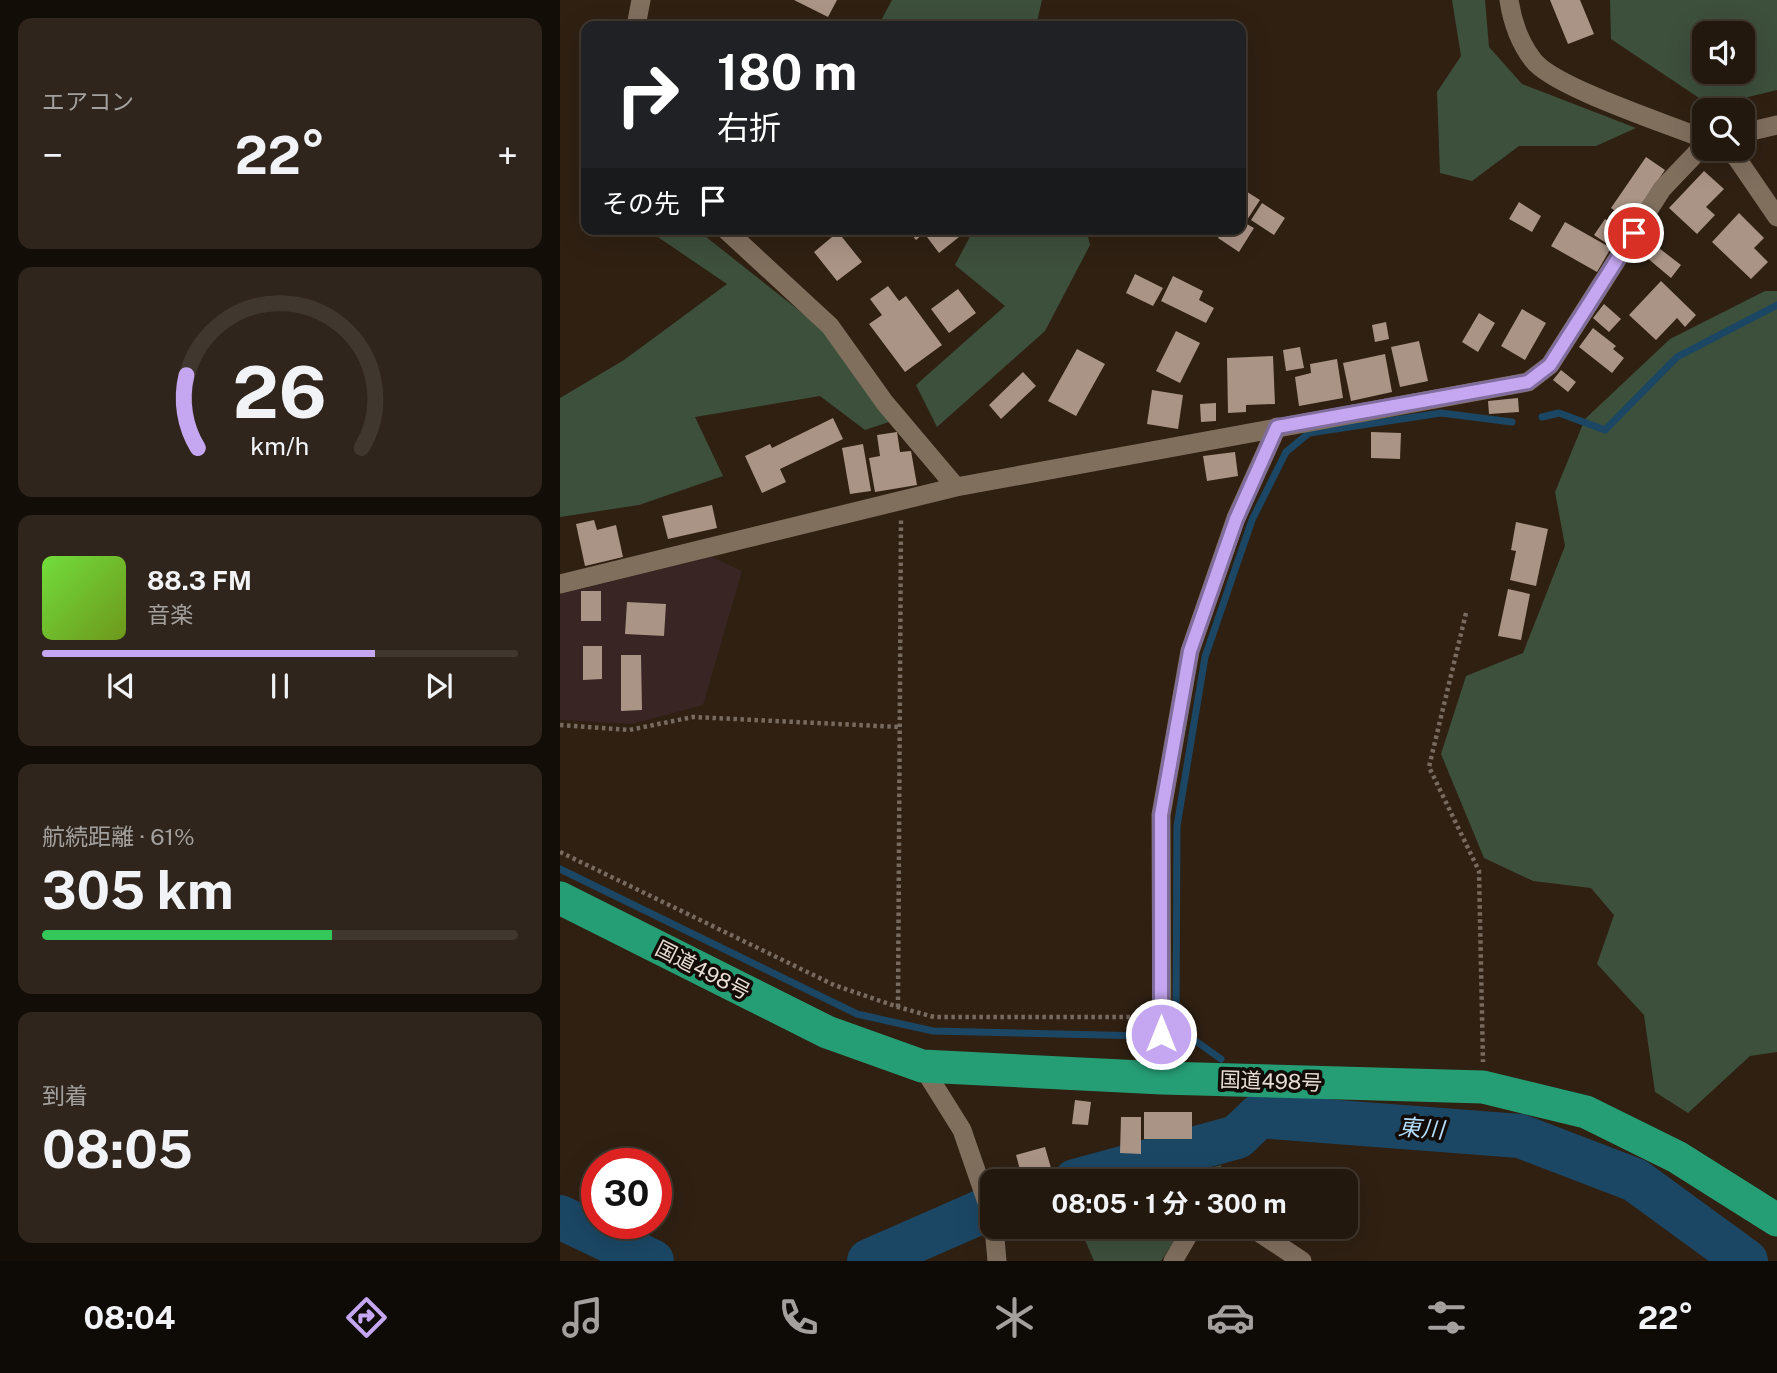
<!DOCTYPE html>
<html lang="ja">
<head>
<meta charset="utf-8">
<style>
	body { margin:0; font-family:"Public Sans","Noto Sans JP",sans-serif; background:#2f251c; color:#f1f3f6; height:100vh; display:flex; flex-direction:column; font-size:26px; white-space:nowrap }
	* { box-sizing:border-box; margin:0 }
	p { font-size:23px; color:#a3a09e }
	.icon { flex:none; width:38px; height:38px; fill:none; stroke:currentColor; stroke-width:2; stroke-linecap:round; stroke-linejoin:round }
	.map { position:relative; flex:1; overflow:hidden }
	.panel { display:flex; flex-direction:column; gap:18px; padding:18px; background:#130d08; width:560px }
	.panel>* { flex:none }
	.guide { position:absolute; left:21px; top:21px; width:665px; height:214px; border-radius:14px; box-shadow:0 7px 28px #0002,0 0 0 2px #40372e; background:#202124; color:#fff; overflow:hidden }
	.tools { position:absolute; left:1132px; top:21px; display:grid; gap:14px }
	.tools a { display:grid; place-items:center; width:63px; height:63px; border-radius:14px; background:#23180e; box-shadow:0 7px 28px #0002,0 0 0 2px #40372e; font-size:35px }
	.speed { position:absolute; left:21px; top:1148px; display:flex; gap:14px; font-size:35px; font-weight:700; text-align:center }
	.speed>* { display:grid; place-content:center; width:91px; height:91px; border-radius:50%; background:#23180e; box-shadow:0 7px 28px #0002,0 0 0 2px #40372e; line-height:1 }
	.speed .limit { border:10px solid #d22; background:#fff; color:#111 }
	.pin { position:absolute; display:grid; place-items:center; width:60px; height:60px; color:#fff; margin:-30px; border:4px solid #fff; border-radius:50%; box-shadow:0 2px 7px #0007 }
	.me { position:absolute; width:77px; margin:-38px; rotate:0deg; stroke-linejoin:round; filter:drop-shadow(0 0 5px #0008) }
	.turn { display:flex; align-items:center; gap:24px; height:147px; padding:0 21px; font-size:32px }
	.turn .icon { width:91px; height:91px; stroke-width:2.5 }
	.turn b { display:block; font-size:49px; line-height:60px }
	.then { display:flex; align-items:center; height:66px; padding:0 21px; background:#0003; gap:14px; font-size:26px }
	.big { font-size:52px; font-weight:700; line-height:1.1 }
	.panel .widget { flex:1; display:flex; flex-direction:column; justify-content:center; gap:10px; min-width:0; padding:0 24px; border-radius:14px; background:#2f251c }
	.panel .dial { align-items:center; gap:0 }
	.dial svg { height:182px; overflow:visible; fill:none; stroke:#40372e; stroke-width:7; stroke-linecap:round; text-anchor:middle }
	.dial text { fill:#f1f3f6; stroke:none }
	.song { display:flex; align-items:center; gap:21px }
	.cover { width:84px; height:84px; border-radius:10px; background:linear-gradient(135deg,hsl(100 70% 55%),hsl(80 70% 35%)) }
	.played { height:7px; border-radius:4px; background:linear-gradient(90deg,#c5a7f1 70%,#40372e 70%) }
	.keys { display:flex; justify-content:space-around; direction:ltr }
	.heat { display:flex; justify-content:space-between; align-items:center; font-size:38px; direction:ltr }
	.charge { height:10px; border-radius:5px; background:linear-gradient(90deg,#34c759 61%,#40372e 0) }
	.trip { position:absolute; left:420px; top:1169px; width:378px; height:70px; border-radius:14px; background:#23180e; box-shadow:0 7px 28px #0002,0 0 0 2px #40372e; font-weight:700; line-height:70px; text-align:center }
	.dock { display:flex; height:112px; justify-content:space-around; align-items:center; background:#0e0a06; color:#a3a09e }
	.dock .icon { width:49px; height:49px }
	.dock .on { color:#c5a7f1 }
	.dock b { font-size:32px; color:#f1f3f6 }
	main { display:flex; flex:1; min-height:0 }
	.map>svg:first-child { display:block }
	.commercial { fill:#382524 }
	.green { fill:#3d503c; fill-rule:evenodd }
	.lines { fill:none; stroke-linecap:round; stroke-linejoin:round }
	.stream { stroke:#1b4765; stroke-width:7 }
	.river { stroke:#1b4765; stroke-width:44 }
	.building { fill:#aa9486 }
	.path { stroke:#776a5e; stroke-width:4.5; stroke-dasharray:3.5 3.5; stroke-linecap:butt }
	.street { stroke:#816f5e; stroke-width:19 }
	.highway { stroke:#269e75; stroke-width:33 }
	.route-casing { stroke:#806d9d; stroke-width:18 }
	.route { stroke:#c5a7f1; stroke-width:12 }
	.labels { text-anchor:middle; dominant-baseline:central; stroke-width:7; stroke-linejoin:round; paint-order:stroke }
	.street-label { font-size:21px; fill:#e7ddd4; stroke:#120b06 }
	.water-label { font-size:23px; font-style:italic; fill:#b5ddfc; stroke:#120b06 }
</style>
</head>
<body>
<main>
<section class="panel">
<div class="widget"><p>エアコン</p>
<div class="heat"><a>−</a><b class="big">22°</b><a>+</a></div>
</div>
<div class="widget dial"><svg viewBox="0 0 100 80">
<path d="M14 69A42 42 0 1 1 86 69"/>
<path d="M14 69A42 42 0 0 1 9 37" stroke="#c5a7f1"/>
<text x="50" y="56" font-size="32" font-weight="700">26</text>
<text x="50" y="72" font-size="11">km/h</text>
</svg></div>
<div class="widget">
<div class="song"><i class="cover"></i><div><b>88.3 FM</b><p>音楽</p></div></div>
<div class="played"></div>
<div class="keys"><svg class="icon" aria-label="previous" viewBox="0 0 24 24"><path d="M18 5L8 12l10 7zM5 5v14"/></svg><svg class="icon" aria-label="pause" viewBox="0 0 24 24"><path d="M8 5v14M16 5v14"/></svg><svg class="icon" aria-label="next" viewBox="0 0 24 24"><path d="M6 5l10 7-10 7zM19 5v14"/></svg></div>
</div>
<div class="widget"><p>航続距離 · 61%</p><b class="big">305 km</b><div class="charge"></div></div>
<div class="widget"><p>到着</p><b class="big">08:05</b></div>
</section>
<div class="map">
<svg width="1217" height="1261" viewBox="0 0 1217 1261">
	<rect width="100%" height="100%" fill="#2f2012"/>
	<path class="commercial" d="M152 557 182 571 143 705 72 724 0 720V594Z"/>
	<path class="green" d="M332 0H482L476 26H318Z
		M892 0H925L929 47 962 84 1076 128 1036 146H959L912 181 880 173 877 92 901 56Z
		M1050 0H1217V90L1151 106 1051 39ZM1183 33V72H1144V33Z
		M86 229H136L260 327 329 422 305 430 260 396 135 417 163 476 79 505 0 517V398L64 360 167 284Z
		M414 229H526L530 245 485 331 377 427 356 385 445 306 395 265Z
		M1205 291H1217V1052L1190 1056 1128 1113 1095 1092 1084 1015 1037 964 1054 915 1031 888 973 881 924 858 881 754 906 676 963 653 1005 546 995 492 1025 419 1110 339Z
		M662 1165 652 1181H593Z
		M469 1227H623L601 1261H534L525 1240 467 1232Z"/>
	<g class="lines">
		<path class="stream" d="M982 417 999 413 1045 430 1117 357 1217 305
			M0 869 297 1014 373 1031 630 1037
			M661 1059 630 1037 616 1007 617 826 645 657 692 520 726 452 749 433 881 413 952 422"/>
		<path class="river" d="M515 1181 677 1137 699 1116 960 1136 1075 1180 1186 1261
			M0 1217 92 1261
			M309 1261 432 1207"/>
	</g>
	<path class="building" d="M234 0H277L268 17Z
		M990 0H1020L1034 34 1008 44Z
		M1086 157 1105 170 1070 221 1051 208Z
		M1144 171 1164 189 1146 207 1155 215 1137 234 1109 208Z
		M681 188 700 200 685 223 694 228 679 252 658 238 663 229H681Z
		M959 202 981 216 972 232 949 219Z
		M702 203 725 218 714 235 691 220Z
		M1179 213 1204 238 1194 248 1208 262 1191 279 1152 242Z
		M1045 219 1062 230 1052 247 1034 235Z
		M1005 222 1051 248 1037 272 991 246Z
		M347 229H409L379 253 364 233 356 240Z
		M278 232 302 262 277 281 254 252Z
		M1095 245 1121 265 1111 278 1086 257Z
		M575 274 603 288 593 306 566 293Z
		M613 276 643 291 639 300 654 308 646 323 601 301Z
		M1101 281 1136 315 1125 327 1117 318 1096 340 1069 315Z
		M328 286 339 301 346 296 382 345 345 372 309 324 322 315 310 299Z
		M398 289 416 313 389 333 371 309Z
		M1044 304 1061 319 1049 332 1033 318Z
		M962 309 986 323 965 360 941 346Z
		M919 313 935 323 918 352 902 342Z
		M826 322 829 339 815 342 812 325Z
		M1033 328 1056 346 1053 349 1064 358 1052 373 1019 347Z
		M616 331 640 343 620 383 596 371Z
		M859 341 868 381 840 387 831 347Z
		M740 347 744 368 726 371 723 350Z
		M517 349 545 364 516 416 488 401Z
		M825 354 832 392 791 401 783 363Z
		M713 356 715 404 686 405V412L668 413 667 358Z
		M777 359 783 398 739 406 735 377 751 373 750 364Z
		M1001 370 1016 382 1008 392 993 380Z
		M463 372 476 386 441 419 429 405Z
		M592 390 623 395 618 429 587 424Z
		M958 398 959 412 929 414 928 401Z
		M656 403V421L641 422 640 404Z
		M273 418 283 439 220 469 226 482 202 493 185 456 210 444 212 448Z
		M337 432 340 452 351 451 357 485 315 492 309 458 320 456 317 435Z
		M811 432 841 433 840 459 811 458Z
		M303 444 311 491 290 494 282 448Z
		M675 452 678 476 647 481 643 456Z
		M152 505 157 528 108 539 102 516Z
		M34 520 37 530 56 525 63 557 25 566 16 524Z
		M956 522 988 529 976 586 950 580 956 551 951 550Z
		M948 589 970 594 961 640 938 636Z
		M21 591H41V621H21Z
		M67 602 106 604 104 636 65 634Z
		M23 646H42V679L23 680Z
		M61 655H81L82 710 61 711Z
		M515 1100 531 1102 528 1125 512 1124Z
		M584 1112H632V1139H584Z
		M561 1117H581V1154L560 1153Z
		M485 1147 493 1175 463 1181 456 1155Z"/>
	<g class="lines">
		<path class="path" d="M906 613 869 767 919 871 923 1062
			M0 725 69 730 133 717 340 727
			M0 852 274 985 338 1007 374 1017H583
			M338 1007 341 520"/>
		<path class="street" d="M949 0C952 20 960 43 973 60 993 87 1108 124 1144 139
			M76 26 81 0
			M1183 133 1217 125
			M1163 149 1176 157 1217 217
			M165 229 270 326 325 403 396 487
			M0 584 396 487 968 382 990 365 1102 189 1144 145
			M362 1066 402 1130 432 1217
			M602 1078 601 815 630 651 676 518 717 427
			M434 1227 437 1261
			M691 1227 742 1261
			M613 1261 633 1227"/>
		<path class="highway" d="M0 898 267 1032 362 1066 602 1078 923 1087 1026 1112 1117 1157 1217 1220"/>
	</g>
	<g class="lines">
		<g class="route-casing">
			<path id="route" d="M601 1034V815L630 651 676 519 717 427 968 382 990 365 1074 233"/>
		</g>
		<use href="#route" class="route"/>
	</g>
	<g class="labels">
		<g class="street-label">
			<text transform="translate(143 970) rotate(27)">国道498号</text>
			<text transform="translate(711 1081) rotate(2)">国道498号</text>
		</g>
		<g class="water-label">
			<text transform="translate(861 1128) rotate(4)">東川</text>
		</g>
	</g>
</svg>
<div class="tools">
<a><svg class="icon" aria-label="sound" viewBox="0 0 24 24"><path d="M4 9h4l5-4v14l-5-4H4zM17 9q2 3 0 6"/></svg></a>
<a><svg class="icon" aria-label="search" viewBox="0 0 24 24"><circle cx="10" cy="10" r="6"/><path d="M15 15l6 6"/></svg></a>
</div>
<div class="speed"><div class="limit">30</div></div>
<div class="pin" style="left:1074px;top:233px;background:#d93025"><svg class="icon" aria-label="arrive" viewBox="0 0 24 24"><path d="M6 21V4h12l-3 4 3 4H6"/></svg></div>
<svg class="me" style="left:601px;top:1034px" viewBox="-20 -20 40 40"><circle r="17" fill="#c5a7f1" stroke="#fff" stroke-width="3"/><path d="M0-11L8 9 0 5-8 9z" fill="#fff"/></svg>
<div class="trip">08:05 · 1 分 · 300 m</div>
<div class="guide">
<div class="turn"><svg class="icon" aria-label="right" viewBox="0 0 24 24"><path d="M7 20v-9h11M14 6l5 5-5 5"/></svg><div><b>180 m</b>右折</div></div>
<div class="then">その先<svg class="icon" aria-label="arrive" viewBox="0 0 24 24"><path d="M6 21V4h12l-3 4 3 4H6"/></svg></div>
</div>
</div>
</main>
<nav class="dock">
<b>08:04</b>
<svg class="icon on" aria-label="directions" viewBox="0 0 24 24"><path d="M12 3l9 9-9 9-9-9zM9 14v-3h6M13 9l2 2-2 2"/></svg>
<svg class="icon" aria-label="music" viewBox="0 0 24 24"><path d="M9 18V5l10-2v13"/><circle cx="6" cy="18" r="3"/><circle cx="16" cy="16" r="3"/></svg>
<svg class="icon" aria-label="phone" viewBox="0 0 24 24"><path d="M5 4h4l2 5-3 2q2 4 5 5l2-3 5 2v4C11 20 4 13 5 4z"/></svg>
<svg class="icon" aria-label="climate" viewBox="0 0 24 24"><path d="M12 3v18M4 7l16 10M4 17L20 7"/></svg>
<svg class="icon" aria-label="car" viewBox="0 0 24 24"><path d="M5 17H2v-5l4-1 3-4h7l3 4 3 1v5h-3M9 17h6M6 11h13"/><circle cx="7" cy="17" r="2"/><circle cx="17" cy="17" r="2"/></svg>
<svg class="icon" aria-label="filters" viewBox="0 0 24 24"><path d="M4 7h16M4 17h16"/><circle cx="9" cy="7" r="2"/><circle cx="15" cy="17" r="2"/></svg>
<b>22°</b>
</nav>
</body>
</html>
